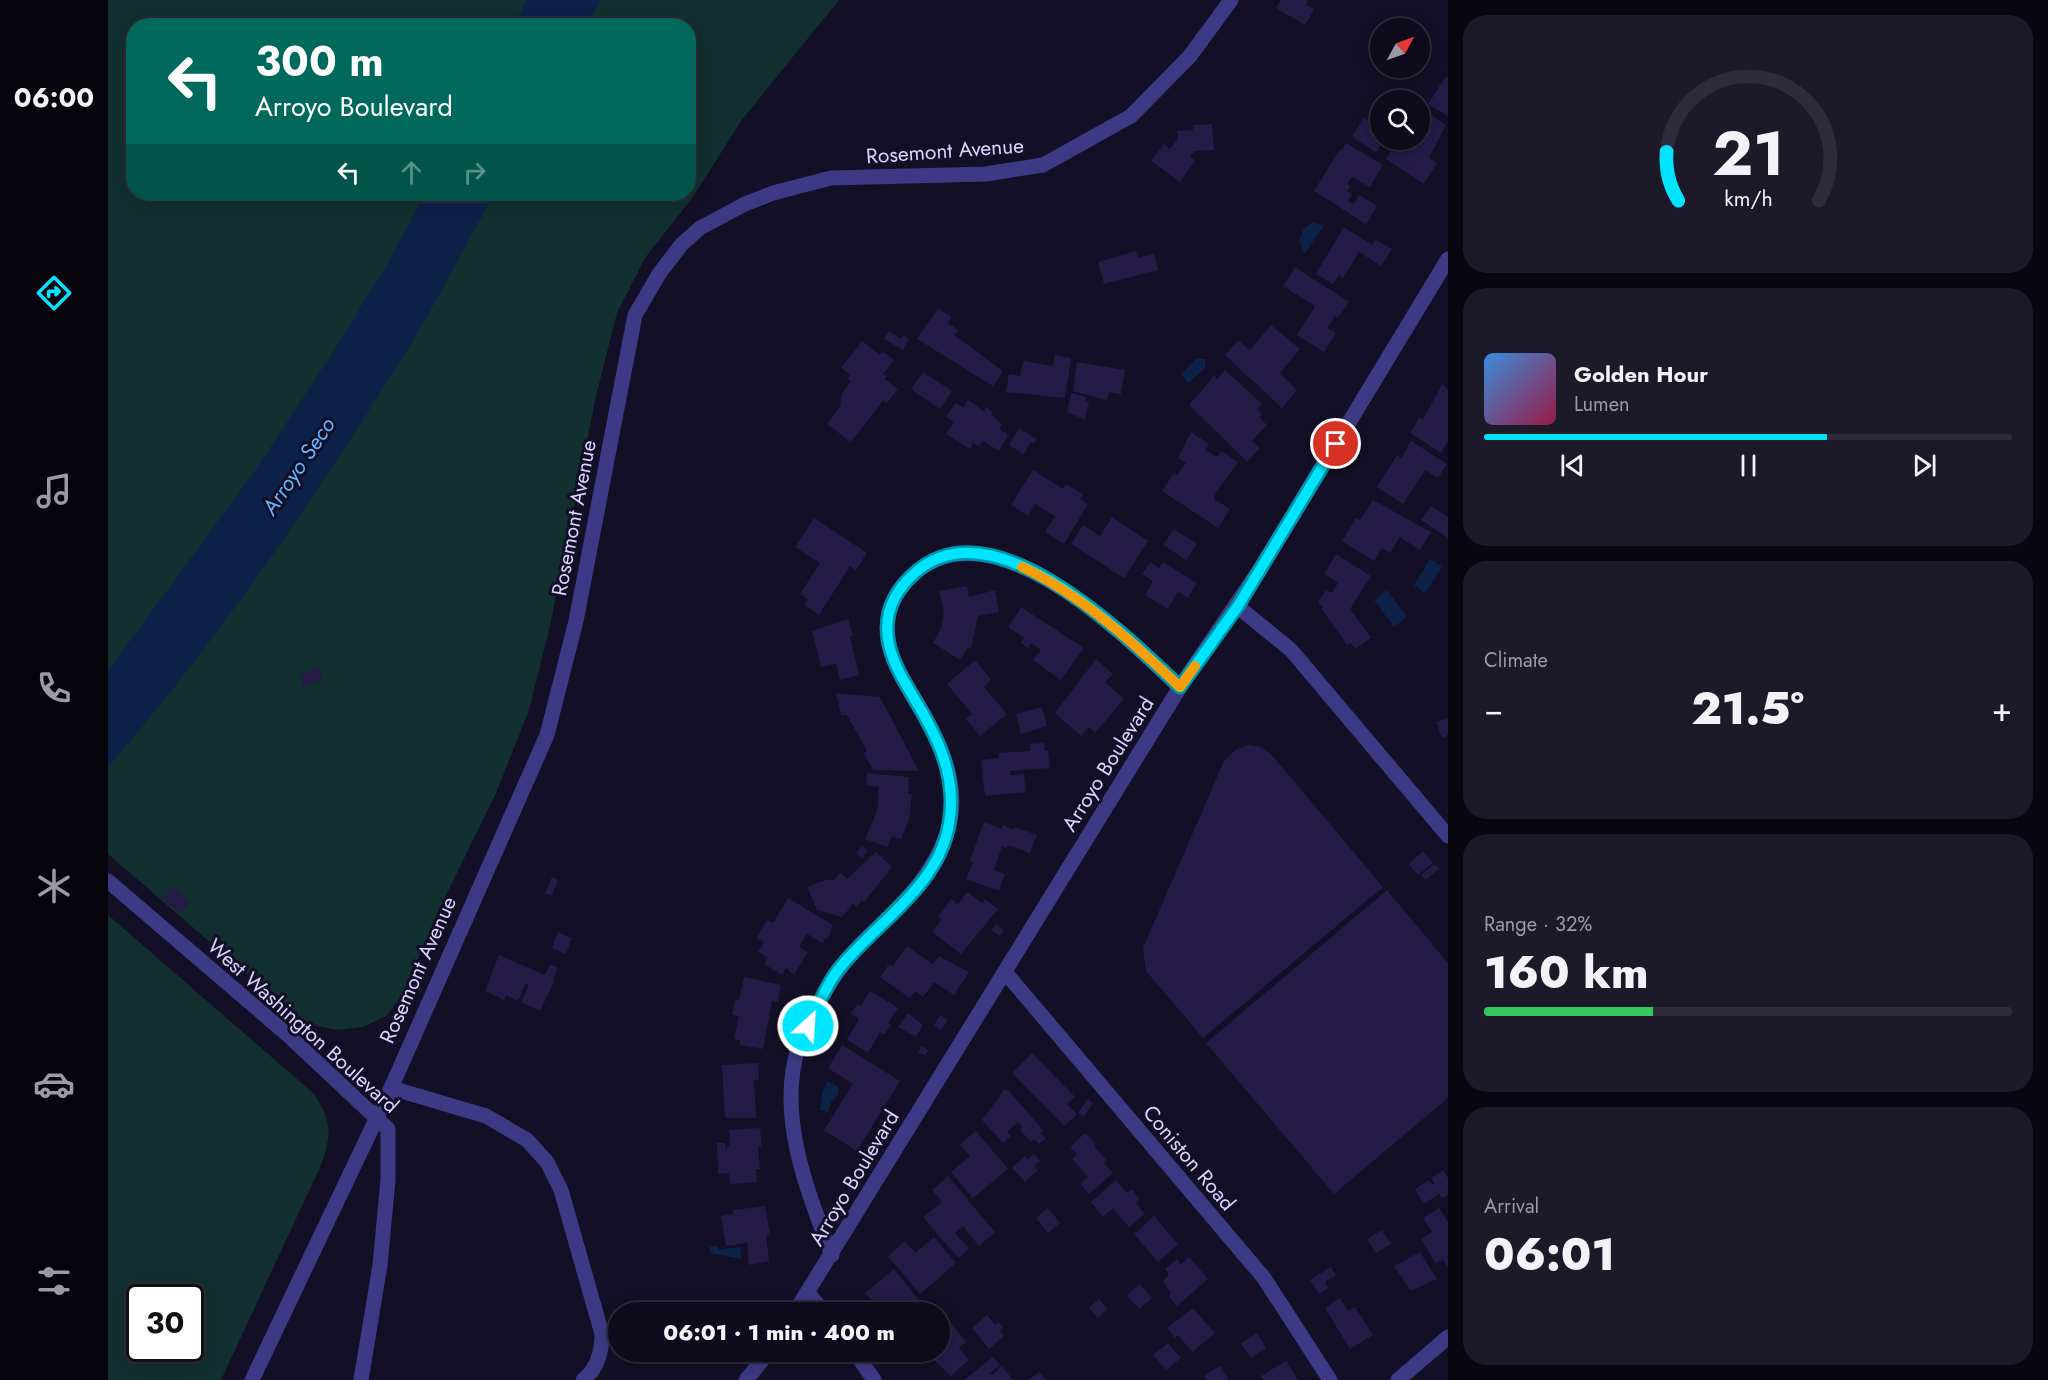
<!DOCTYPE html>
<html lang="en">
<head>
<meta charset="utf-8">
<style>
	body { margin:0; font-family:Jost,sans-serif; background:#1c1929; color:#f1f3f6; height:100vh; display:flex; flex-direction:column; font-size:22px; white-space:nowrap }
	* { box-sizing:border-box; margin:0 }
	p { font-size:20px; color:#9b9ba3 }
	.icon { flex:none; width:33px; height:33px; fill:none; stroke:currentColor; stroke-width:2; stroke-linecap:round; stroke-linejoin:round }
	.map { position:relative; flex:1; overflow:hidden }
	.side { display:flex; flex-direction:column; gap:15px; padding:15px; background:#08060f; width:600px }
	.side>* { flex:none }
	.top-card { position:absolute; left:18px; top:18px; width:570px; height:183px; border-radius:24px; box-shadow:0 3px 15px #0003,0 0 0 2px #2e2b3b; background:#00695c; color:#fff; overflow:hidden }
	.needle { width:39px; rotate:50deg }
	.controls { position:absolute; left:1262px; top:18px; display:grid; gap:12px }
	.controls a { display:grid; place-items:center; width:60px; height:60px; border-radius:50%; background:#0e0b1c; box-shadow:0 3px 15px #0003,0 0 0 2px #2e2b3b; font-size:30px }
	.speed { position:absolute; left:18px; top:1284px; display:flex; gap:12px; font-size:30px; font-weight:700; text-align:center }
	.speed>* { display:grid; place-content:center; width:78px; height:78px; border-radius:50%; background:#0e0b1c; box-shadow:0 3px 15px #0003,0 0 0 2px #2e2b3b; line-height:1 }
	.speed .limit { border:3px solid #111; border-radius:9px; background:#fff; color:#111 }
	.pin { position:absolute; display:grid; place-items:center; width:51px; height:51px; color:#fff; margin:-26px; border:3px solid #fff; border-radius:50%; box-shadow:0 2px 6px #0007 }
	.me { position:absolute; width:66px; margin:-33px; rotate:26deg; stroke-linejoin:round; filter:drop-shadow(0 0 4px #0008) }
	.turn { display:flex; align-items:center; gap:21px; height:126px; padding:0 30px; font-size:27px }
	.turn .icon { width:78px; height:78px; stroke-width:2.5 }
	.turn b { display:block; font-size:42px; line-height:51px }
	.lanes { display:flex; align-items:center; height:57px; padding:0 30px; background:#0003; justify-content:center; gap:30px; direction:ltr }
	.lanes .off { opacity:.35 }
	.big { font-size:45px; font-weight:800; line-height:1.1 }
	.side .widget { flex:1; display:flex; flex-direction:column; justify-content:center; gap:9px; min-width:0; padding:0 21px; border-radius:24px; background:#1c1929 }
	.side .dial { align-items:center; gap:0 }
	.dial svg { height:156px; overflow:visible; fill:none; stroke:#2e2b3b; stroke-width:7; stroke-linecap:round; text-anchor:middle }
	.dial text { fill:#f1f3f6; stroke:none }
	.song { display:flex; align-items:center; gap:18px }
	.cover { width:72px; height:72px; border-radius:9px; background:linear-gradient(135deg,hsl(210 70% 55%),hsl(340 70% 35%)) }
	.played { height:6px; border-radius:3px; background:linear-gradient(90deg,#00e5ff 65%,#2e2b3b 65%) }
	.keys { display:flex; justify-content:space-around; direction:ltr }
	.heat { display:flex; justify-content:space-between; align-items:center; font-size:33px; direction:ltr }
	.charge { height:9px; border-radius:4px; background:linear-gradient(90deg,#34c759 32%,#2e2b3b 0) }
	.trip { position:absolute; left:500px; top:1302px; width:342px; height:60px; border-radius:30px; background:#0e0b1c; box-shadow:0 3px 15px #0003,0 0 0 2px #2e2b3b; font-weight:800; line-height:60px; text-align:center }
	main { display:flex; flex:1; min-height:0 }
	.menu { display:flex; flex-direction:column; width:108px; justify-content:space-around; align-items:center; background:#06040b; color:#9b9ba3 }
	.menu .icon { width:42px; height:42px }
	.menu .selected { color:#00e5ff }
	.menu b { font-size:27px; color:#f1f3f6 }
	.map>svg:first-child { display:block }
	.green { fill:#12302f; fill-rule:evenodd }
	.water { fill:#0c2248 }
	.building { fill:#241b47 }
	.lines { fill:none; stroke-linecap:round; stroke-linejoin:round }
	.minor { stroke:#3d3a85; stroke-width:15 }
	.route-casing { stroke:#0095a6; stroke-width:15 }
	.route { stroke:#00e5ff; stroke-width:10 }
	.slow { stroke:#f59e0b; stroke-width:10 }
	.labels { text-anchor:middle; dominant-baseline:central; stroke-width:6; stroke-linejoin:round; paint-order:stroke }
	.street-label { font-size:21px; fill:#d9d4ff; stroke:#130f26 }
	.water-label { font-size:22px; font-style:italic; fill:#62b6ff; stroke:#130f26 }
</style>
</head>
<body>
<main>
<nav class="menu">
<b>06:00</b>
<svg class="icon selected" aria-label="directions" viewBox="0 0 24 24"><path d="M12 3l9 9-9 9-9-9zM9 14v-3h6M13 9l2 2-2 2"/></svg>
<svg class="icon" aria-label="music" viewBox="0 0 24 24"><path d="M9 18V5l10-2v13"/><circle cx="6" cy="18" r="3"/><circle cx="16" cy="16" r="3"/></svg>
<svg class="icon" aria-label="phone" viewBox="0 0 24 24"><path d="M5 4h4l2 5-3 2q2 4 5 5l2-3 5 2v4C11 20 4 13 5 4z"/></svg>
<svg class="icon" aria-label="climate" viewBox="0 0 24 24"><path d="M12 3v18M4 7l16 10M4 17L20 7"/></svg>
<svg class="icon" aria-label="car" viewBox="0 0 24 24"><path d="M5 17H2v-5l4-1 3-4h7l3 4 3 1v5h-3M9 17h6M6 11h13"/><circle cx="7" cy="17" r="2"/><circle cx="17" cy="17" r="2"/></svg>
<svg class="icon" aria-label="filters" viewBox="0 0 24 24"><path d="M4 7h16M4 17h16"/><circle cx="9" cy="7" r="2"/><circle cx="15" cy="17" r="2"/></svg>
</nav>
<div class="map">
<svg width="1340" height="1380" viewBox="0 0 1340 1380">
	<rect width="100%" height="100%" fill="#130f26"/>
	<path class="green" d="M0 0H731L633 121 585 197 537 258 509 313 488 396 442 626 421 710 388 793 330 912 294 996 278 1016 255 1027 229 1030 204 1025 185 1014 0 854ZM26 26H580V194H26Z
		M0 915 205 1093C224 1119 224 1135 213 1165L113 1380H0ZM32 1298H82V1348H32Z"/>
	<path class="water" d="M419 0H493L479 25H406Z
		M317 194H386C358 244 332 296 302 345 211 492 113 637 0 767V671L146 472 222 357 281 261Z
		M1205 222 1215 226 1197 254 1191 241 1195 230Z
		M1088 359H1097V368L1080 383 1073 374Z
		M1322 559 1334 567 1317 593 1306 585Z
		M1279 590 1299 617 1286 627 1266 600Z
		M719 1082 730 1086 731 1093 723 1102 720 1112 712 1110 714 1093Z
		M609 1246 611 1250 632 1247 634 1259 602 1253 601 1247Z"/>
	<path class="building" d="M1173 0H1200L1198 5 1206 9 1197 25 1168 8Z
		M1338 76 1340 77V116L1320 104Z
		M1312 108 1338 125 1321 158 1329 163 1316 184 1278 159 1290 140H1311Z
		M1256 118 1272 129V140H1276L1268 152 1244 137Z
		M1104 124 1106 150 1087 151 1082 157 1087 161 1072 182 1043 161 1056 144 1062 149 1070 139 1069 131 1085 130V125Z
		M1238 143 1275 165 1262 187 1244 177 1239 184 1242 186 1239 191 1244 194 1240 201 1246 204 1251 195 1269 206 1258 224 1206 191 1232 149 1234 151Z
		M1236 227 1264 245 1268 240 1284 249 1273 266 1251 252 1235 278 1231 275 1225 284 1208 274Z
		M1028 251 1030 258 1046 254 1050 270 996 284 990 262Z
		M1187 267 1241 302 1230 318 1227 316 1219 328 1228 333 1216 352 1189 335 1207 306 1175 286Z
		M830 308 843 317 840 323 850 330 846 335 895 371 885 386 809 339Z
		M1163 325 1192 349 1172 373 1189 390 1174 408 1117 355 1130 340 1142 350Z
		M781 331 793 339 795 335 801 339 795 350 776 339Z
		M754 341 772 355 775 352 786 360 775 374 779 376 777 379 790 389 779 403 775 401 743 442 719 424 732 406 734 393 743 381 740 379 742 375 733 368Z
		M947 355 963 358 957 398 898 392 901 374 912 376 915 361 945 366Z
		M969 362 1017 370 1013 394 1001 392 999 400 965 391Z
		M1117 370 1154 404 1149 409 1154 414 1151 417 1159 425 1144 441 1152 448 1139 462 1081 405 1106 376 1109 379Z
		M815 372 844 391 832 409 803 389Z
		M1334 384 1340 389V441L1333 453 1302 433 1311 418 1315 420Z
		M963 393 978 397 977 401 981 402 977 420 959 412Z
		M860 400 876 411 878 407 885 412 883 415 894 424 891 429 900 435 891 451 875 441 871 446 865 443 862 449 838 434 846 422 838 417 847 403 855 407Z
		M911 428 929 439 926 444 923 442 916 454 901 445Z
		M1083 432 1101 444 1097 450 1109 457 1113 451 1130 462 1107 494 1106 499 1122 509 1110 528 1054 491 1066 473 1069 475 1078 463 1070 458Z
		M1303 441 1339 464 1330 478 1317 470 1295 504 1269 487 1289 455 1293 458Z
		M925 470 955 489 958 484 975 494 972 499 980 504 956 544 937 532 947 516 927 504 920 516 903 505Z
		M1265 500 1323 532 1312 550 1292 537 1282 553 1274 548 1266 561 1234 541 1248 518 1252 520Z
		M1323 506 1340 517V538L1313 520Z
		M1004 517 1040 541 1016 578 963 544 975 525 992 536Z
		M706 518 759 553 748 570 742 566 711 615 696 605 700 599 692 594 712 563 687 547Z
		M1066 529 1089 544 1078 560 1055 545Z
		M1228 554 1263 576 1242 609 1263 638 1247 649 1243 643 1239 645 1214 609 1215 607 1210 603 1218 590 1224 593 1230 583 1216 574Z
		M1042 562 1051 568 1055 562 1089 583 1080 598 1070 592 1060 609 1037 595 1045 581 1034 574Z
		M859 586 861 597 887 590 891 612 870 616 863 649 860 647 852 660 825 643 833 628 836 613 831 591Z
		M913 607 976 648 953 680 925 660 933 650 923 643 920 648 913 643 916 638 900 627Z
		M740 619 745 636 742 637 751 675 732 680 728 664 713 667 704 631Z
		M988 659 1005 674 997 682 1016 699 987 733 981 727 973 736 947 713Z
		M867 660 883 680 876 687 899 714 872 736 858 719 864 714 839 684Z
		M212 668 215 680 195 686 192 674Z
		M728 693 772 697 811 771 765 770 756 753 759 751 739 715H733Z
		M934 707 939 726 913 734 908 714Z
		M1340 718V735L1334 738 1328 722Z
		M936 743 937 751H940L942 768 902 771 903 775 916 774 918 792 877 796 873 760 891 758V753L922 751V744Z
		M1141 745 1152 747 1163 754 1275 887 1095 1038 1038 971 1035 948 1116 761 1127 750Z
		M759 773 801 777 800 794H804L801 820 793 839 784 836 779 847 757 839 769 811 771 787 758 785Z
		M876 822 894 829 895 825 906 830 907 827 929 835 922 853 900 845 899 848 894 846 886 870 897 874 891 891 858 879 865 862 862 860Z
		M754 846 760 851 754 858 748 853Z
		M1315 851 1325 863 1310 875 1300 864Z
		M768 852 784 867 756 902 754 900 748 907 745 904 734 917 709 910 699 887 717 880H726L732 873 739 879Z
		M1326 864 1331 869 1318 880 1313 875Z
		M444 877 450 880 444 896 437 893Z
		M64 887 82 902 72 913 55 899Z
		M1279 890 1340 963V1098L1226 1194 1098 1043Z
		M859 892 874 903 877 899 890 909 853 954 824 932 834 919 830 917 843 899 850 904Z
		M680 898 725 925 720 938 718 937 714 943 699 934 691 947 700 952 686 975 678 968 674 975 656 964 660 958 650 952 656 942 648 938 659 920 665 923Z
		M888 924 896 930 892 936 883 930Z
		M450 932 464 938 458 954 444 948Z
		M799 946 825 964 831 956 861 972 846 995 826 982 815 997 807 991 802 998 772 977 781 964 785 966Z
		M391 955 437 975 442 964 450 968 445 979 447 980 432 1011 413 1002 421 985 417 984 410 1001 398 995 396 1000 377 991Z
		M636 977 673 985 670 1002 664 1001 655 1049 632 1045V1040L626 1039 631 1016 624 1015 627 999 631 1000Z
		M762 991 790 1008 780 1023 783 1024 776 1035 772 1032 760 1053 739 1040 751 1019 743 1014 749 1004 753 1006Z
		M800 1013 815 1025 808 1037 790 1027Z
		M832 1015 840 1020 833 1030 826 1025Z
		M734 1045 792 1081 749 1151 716 1130 745 1084 720 1068Z
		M814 1046 820 1050 817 1056 810 1052Z
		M924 1053 967 1097 959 1104 969 1114 956 1126 904 1073Z
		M650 1063 651 1080H646L648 1118H617L614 1065Z
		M896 1090 901 1091 936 1131 933 1133 938 1138 931 1144 926 1139 923 1142 912 1130 915 1127 910 1122 899 1132 903 1136 895 1143 874 1120Z
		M980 1099 985 1103 976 1117 970 1113Z
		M652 1128 654 1147H650L652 1169H648L649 1182 622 1184 621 1173 610 1174 609 1143H617L619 1152V1146L622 1145 621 1130Z
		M868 1131 900 1169 865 1198 843 1172 862 1156 852 1144Z
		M977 1133 988 1144 986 1146 999 1161 996 1163 1005 1173 981 1194 972 1184 980 1177 964 1159 969 1154 962 1147Z
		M926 1154 932 1161 926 1166 930 1170 917 1182 904 1168 917 1156 920 1159Z
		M1335 1170 1340 1178V1195L1334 1198 1331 1194 1316 1204 1307 1189 1321 1180 1325 1185 1327 1184 1323 1178Z
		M840 1176 887 1232 871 1246 855 1226 847 1233 861 1249 850 1258 815 1217 834 1202 824 1190Z
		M1008 1180 1019 1193 1024 1189 1032 1200 1028 1203 1037 1214 1021 1227 1005 1208 995 1217 983 1202Z
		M657 1206 662 1235 658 1236 661 1261 641 1265 639 1243 618 1246 613 1216 625 1214V1210Z
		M940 1208 952 1223 940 1233 928 1218Z
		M1331 1208 1340 1222V1268L1335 1260 1327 1263 1313 1239 1324 1232 1315 1218Z
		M1046 1216 1070 1244 1050 1262 1026 1234Z
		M1274 1230 1283 1244 1268 1253 1259 1239Z
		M826 1237 848 1263 812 1294 780 1256 797 1241 807 1253Z
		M1312 1252 1329 1279 1303 1291 1286 1266Z
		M1081 1257 1100 1279 1069 1306 1061 1296 1063 1294 1055 1281 1061 1274 1057 1269 1069 1259 1073 1264Z
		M1223 1267 1228 1275 1217 1282 1221 1288 1211 1294 1202 1280Z
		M786 1269 813 1303 801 1312H774L757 1293Z
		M1032 1284 1044 1298 1031 1309 1019 1295Z
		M1232 1298 1240 1311 1247 1307 1265 1335 1242 1349 1217 1308Z
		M991 1299 1000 1309 990 1318 981 1308Z
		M1085 1308 1107 1333 1084 1352 1070 1335 1067 1338 1059 1328Z
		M879 1315 887 1325 891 1322 895 1328 892 1331 896 1336 881 1349 864 1328Z
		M842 1322 858 1342 851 1348 861 1360 843 1376 824 1358 819 1363 810 1352H831V1331Z
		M1149 1333 1158 1348 1143 1358 1133 1343Z
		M1060 1343 1073 1358 1058 1370 1045 1355Z
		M885 1357 892 1365 882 1373 884 1375 894 1366 905 1380H856Z
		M1178 1361 1190 1380H1156L1153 1376Z
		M1112 1366 1121 1380H1099L1096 1376Z
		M931 1372 939 1380H921Z"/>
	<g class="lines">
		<path class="minor" d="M1129 606 1183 650 1340 836
			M0 881 181 1036 280 1129V1180L272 1265 253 1380
			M897 972 1156 1278 1222 1380
			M283 1088 378 1116 419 1140 439 1162 453 1190 494 1334C494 1352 490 1368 475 1380
			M724 1255C699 1191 668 1114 691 1045 695 1034 702 1022 707 1011 720 983 738 958 760 937 793 905 826 876 840 830 854 780 828 734 803 693 793 676 783 659 780 639 776 612 787 590 807 573 886 504 1017 636 1072 687
			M700 1293 716 1312
			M687 1312 1072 687 1154 566 1340 259
			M747 1352 766 1380
			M144 1380 283 1088 439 735 468 621 527 315 551 274 573 245 592 228 637 204 665 193 723 178 878 174 935 165 1023 116 1082 56 1123 0
			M638 1380 661 1352
			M1290 1380 1340 1337"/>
	</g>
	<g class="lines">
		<g class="route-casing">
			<path id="route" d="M700 1026C709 1007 718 986 730 970 767 923 830 888 841 824 850 775 828 734 803 693 793 676 783 659 780 639 776 612 787 590 808 572 886 504 1018 636 1072 687L1130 606 1228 444"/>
		</g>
		<use href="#route" class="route"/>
		<path class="slow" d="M914 567C975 596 1023 641 1072 687L1087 666"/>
	</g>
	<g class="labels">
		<g class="street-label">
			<text transform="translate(837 151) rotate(-4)">Rosemont Avenue</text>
			<text transform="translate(466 518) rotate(-79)">Rosemont Avenue</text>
			<text transform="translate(1000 764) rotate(-58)">Arroyo Boulevard</text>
			<text transform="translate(310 970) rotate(-66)">Rosemont Avenue</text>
			<text transform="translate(195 1026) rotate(42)">West Washington Boulevard</text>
			<text transform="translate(1081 1158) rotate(50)">Coniston Road</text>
			<text transform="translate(746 1178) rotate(-59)">Arroyo Boulevard</text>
		</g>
		<g class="water-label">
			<text transform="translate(190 466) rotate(-56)">Arroyo Seco</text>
		</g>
	</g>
</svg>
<div class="controls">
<a><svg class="needle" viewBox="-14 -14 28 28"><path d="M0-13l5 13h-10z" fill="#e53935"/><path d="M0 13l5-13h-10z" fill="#9b9ba3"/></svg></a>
<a><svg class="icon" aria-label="search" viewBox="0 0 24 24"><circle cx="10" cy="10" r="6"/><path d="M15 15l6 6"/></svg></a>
</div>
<div class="speed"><div class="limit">30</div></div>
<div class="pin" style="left:1228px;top:444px;background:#d93025"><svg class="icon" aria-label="arrive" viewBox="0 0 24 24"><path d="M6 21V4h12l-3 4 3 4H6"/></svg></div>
<svg class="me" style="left:700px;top:1026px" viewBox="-20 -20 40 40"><circle r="17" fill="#00e5ff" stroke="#fff" stroke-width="3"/><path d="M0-11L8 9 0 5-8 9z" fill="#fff"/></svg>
<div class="trip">06:01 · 1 min · 400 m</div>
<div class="top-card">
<div class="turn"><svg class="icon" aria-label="left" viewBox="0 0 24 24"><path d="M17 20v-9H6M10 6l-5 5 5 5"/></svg><div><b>300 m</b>Arroyo Boulevard</div></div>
<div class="lanes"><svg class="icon" aria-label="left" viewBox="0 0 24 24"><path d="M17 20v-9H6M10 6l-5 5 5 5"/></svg><svg class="icon off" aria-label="ahead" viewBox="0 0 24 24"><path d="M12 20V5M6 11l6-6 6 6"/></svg><svg class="icon off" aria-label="right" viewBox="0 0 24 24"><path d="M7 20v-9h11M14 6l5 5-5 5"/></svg></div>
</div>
</div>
<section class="side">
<div class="widget dial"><svg viewBox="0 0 100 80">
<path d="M14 69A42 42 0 1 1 86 69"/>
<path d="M14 69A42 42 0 0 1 8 44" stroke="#00e5ff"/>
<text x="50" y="56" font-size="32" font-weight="700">21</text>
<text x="50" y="72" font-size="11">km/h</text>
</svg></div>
<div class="widget">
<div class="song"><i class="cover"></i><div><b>Golden Hour</b><p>Lumen</p></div></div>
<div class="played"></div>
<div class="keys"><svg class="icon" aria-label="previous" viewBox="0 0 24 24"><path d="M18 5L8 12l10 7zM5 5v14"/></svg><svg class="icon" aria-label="pause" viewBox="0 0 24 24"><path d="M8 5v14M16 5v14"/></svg><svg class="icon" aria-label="next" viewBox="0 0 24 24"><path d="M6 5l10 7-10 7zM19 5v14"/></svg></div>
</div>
<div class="widget"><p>Climate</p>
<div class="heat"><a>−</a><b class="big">21.5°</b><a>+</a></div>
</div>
<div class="widget"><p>Range · 32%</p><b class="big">160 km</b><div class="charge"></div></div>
<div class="widget"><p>Arrival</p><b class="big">06:01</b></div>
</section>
</main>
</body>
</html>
